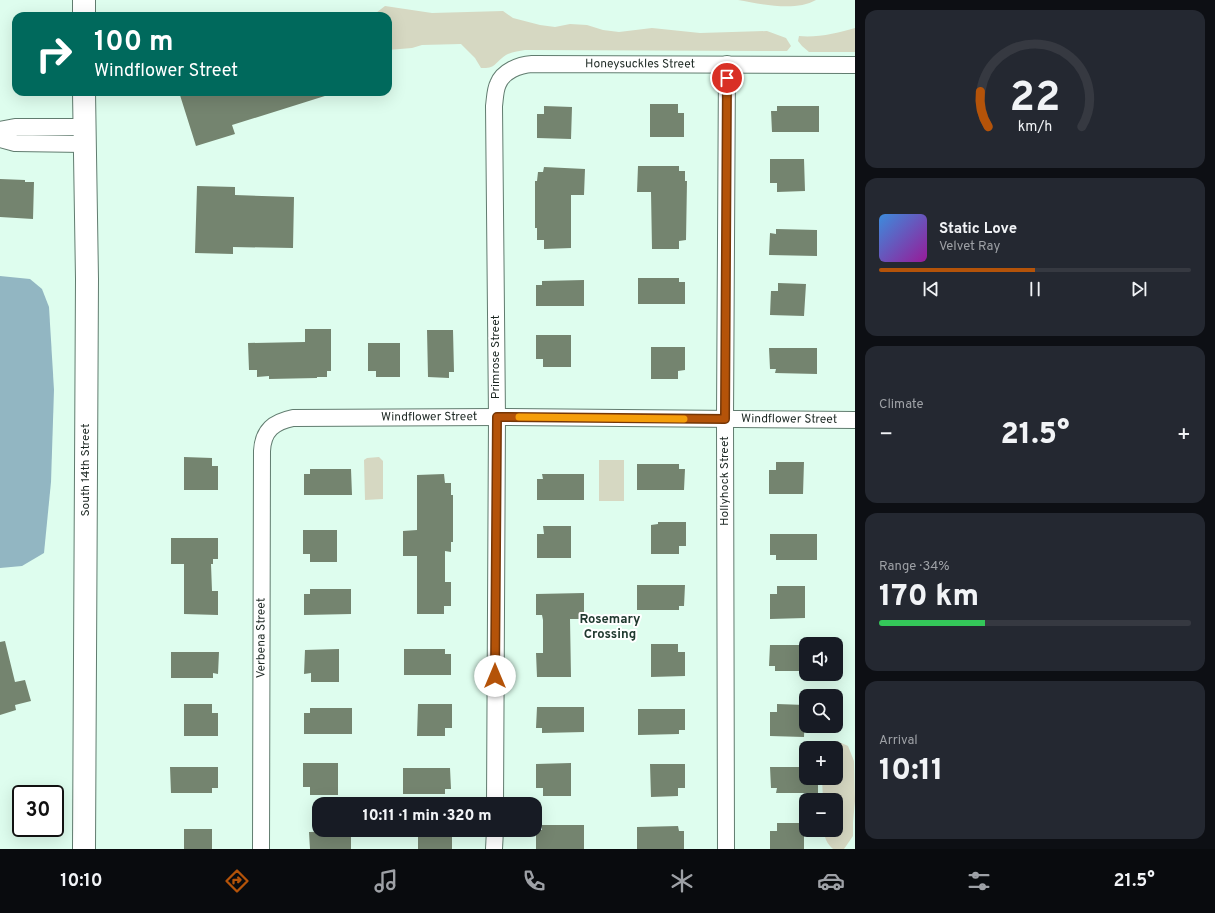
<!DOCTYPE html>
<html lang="en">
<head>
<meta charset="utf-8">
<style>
	body { margin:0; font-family:Overpass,sans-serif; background:#242831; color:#f1f3f6; height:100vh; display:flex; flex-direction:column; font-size:15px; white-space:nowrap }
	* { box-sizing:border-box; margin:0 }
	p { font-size:13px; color:#9ea1a6 }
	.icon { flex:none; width:22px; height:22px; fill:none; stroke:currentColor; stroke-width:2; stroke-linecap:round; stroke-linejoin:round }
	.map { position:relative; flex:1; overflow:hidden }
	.sheet { display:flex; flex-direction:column; gap:10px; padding:10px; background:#0d0f14; width:360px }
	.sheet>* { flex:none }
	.banner { position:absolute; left:12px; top:12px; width:380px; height:84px; border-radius:12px; box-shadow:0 4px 16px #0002; background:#00695c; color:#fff; overflow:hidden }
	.tools { position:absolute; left:799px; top:637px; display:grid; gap:8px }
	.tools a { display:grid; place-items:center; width:44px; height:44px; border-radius:8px; background:#171b24; box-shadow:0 4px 16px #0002; font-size:20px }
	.speed { position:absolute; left:12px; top:785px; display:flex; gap:8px; font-size:20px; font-weight:700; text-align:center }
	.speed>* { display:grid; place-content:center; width:52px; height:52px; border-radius:50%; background:#171b24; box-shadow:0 4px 16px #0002; line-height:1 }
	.speed .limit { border:2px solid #111; border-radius:6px; background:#fff; color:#111 }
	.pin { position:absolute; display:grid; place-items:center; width:34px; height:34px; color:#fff; margin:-17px; border:2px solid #fff; border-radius:50%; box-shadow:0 1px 4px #0007 }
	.me { position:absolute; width:44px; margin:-22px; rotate:0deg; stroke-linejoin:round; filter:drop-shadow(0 0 3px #0008) }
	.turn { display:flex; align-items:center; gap:14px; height:84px; padding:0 16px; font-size:18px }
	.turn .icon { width:52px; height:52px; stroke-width:2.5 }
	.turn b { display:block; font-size:28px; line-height:34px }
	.big { font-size:30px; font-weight:800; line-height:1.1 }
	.sheet .card { flex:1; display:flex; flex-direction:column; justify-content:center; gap:6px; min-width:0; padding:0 14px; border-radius:12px; background:#242831 }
	.sheet .dial { align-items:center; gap:0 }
	.dial svg { height:104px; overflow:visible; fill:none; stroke:#363941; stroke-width:7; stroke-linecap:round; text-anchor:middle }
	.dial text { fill:#f1f3f6; stroke:none }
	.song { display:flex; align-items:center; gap:12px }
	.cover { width:48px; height:48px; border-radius:6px; background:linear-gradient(135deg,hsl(210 70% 55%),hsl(300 70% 35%)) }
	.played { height:4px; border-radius:2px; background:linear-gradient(90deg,#b45309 50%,#363941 50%) }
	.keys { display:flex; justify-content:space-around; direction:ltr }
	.heat { display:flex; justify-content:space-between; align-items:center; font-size:22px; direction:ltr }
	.charge { height:6px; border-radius:3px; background:linear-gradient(90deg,#34c759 34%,#363941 0) }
	.trip { position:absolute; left:312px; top:797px; width:230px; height:40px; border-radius:12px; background:#171b24; box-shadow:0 4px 16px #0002; font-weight:800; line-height:40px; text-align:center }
	.dock { display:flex; height:64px; justify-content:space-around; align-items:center; background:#090b0e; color:#9ea1a6 }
	.dock .icon { width:28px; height:28px }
	.dock .active { color:#b45309 }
	.dock b { font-size:18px; color:#f1f3f6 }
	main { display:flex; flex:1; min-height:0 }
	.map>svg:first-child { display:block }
	.green { fill:#d6d8c2 }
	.water { fill:#92b6c2 }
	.building { fill:#74846f }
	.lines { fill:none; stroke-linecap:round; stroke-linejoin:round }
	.street-casing { stroke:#617c6f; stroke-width:18 }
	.secondary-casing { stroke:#617c6f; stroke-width:24 }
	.street { stroke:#fff; stroke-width:16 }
	.secondary { stroke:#fff; stroke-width:22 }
	.route-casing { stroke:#753606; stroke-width:10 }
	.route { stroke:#b45309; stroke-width:7 }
	.slow { stroke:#f59e0b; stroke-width:7 }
	.labels { text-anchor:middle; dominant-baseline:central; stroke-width:4; stroke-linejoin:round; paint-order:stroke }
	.street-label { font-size:12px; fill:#1c2722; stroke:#fff }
	.neighbourhood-label { font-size:13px; font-weight:bold; fill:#20392f; stroke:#fff }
</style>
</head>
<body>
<main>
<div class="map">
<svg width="855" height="849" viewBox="0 0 855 849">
	<rect width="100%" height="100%" fill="#defdee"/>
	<path class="green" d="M738 0H816C795 12 761 4 738 0Z
		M385 6 432 13 503 11 513 18 540 25 555 27 570 24 587 25 603 30 619 32 652 28 700 33 767 31 786 38 791 46 787 51 525 50C519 51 512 52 506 55 495 62 496 69 481 68L475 58 461 44 422 45 412 48 388 50V16H372Z
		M855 28V52H809L802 46 798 41 799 36C816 38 839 33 855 28Z
		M379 457 383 461V499L365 500 364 460 367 458Z
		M599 460H624V501H599Z
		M837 741 848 746 854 761 855 801 853 822V836L844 849H833C827 844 825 838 823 830H836V800H823L822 778H836V748H825L828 743Z"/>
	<path class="water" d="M0 276 30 279 42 289 49 307 54 390 51 482 44 553 22 566 0 568Z"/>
	<path class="building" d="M179 92H327L328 95 232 125 235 134 196 146Z
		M650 104H678V113H684V137H650Z
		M544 106 572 107 571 139 537 138V114H544Z
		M777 106H819V132H772L771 111H777Z
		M770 159H804L805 191 777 192V183H770Z
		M638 166H679V171H685V181H687L686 240 679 241V249H652L651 192H637Z
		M544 167 585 169 584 195H571V248L544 249V240H537V228H535V181H537L538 172H543Z
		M0 179 25 180V182H34L33 219 0 217Z
		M197 186 235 187V195L294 197 293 248 233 247V254L195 253Z
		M776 229 817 230V256L769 255 770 233 776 234Z
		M638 278H679V282H685V304H638Z
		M584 280V306H536V285H542V281Z
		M778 283 806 284 804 316 770 315 771 291H778Z
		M305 329H331V371H327V377H317V378L269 379V376L257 377V370H249L248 343 305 342Z
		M427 330H453L454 372H449V378L428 377Z
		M536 335H571V367H543V359H536Z
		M368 343H400V377H376V371H368Z
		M651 347H685V370L678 371V379H651Z
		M769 348H817V374L775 373 776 369H770Z
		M184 457 212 458V466H218V490H184Z
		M776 462H804L803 494H769V470H776Z
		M637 464H679V469H685L684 490H637Z
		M310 469H351L352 495H304V474H310Z
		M444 474 445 483H451V495H453V542H451V552L445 551V582H451V606H444V614H417V556H403V531L417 530V475Z
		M542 474H584V500H537V479H543Z
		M658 522H686V546H679V554H651V525L658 524Z
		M543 526H571V558H537V534H544Z
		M303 530H337V562H310V554H303Z
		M770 534H817V560H776V555H770Z
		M171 538H218V559H213V564H211L212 591H218V615L184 614V564H171Z
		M637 585H685L684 606H679V610H637Z
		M777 586H805V618L770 619V594H777Z
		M310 589H351V614L304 615V594H310Z
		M584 593V619H570L571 677H537L536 653H543V620L542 615H536V594Z
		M5 641 15 682 25 680 31 701 15 705 16 710 0 715V642Z
		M651 644H678V652H685V676L651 677Z
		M770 645H806V671H775V666H769Z
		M339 649V682H311V673L304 674 305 650Z
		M404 649H445V654H451V675H404Z
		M171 652H219L218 674 213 673V678H171Z
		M184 704H212V713H218V736H184Z
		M418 704H452V728H445V736H417Z
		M777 704 805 705 804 737 770 736V712H777Z
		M537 707H584V732L542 733V728H536Z
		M310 708H352V734H304V713H310Z
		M638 709H685V730H679V734L638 735Z
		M303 763H338V795H310V787H303Z
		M571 763V796H543V788H536V764Z
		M650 764H685V788H678V796L651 797Z
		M170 767H218V788H212V793H171Z
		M770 767H806V778H818V793H776L777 788H771Z
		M403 768H450L451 789H445V794H403Z
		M777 823H804V849H770V831H777Z
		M542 825H584V849H536V830H542Z
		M678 826 679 831H684V849H637V827Z
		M184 829H212V849H184Z
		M418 830H445V831H452V849H418Z
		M351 831V849H310L309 832Z"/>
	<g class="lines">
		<g class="street-casing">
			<g id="street">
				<path d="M0 130 15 127H84"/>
				<path d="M0 139 15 143 84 144"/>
				<path id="s1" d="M495 804 497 417 494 106C495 99 495 90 498 84 503 71 519 65 532 64L855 65"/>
				<path id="s2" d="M261 849 262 451C263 430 274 422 293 418L497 417 855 420"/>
				<path d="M494 849 495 830"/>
				<path d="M726 849 725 419 727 64"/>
			</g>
		</g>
		<g class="secondary-casing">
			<path id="secondary" d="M84 0V16
				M84 92 87 279 84 849"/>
		</g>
		<use href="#street" class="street"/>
		<use href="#secondary" class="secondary"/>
	</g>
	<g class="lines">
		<g class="route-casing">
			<path id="route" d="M495 676 497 417 725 419 727 78"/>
		</g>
		<use href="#route" class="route"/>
		<path class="slow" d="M519 417 684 419"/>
	</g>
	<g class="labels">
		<g class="street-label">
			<text stroke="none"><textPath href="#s1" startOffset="870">Honeysuckles Street</textPath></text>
			<text transform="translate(496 357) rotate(-90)">Primrose Street</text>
			<text stroke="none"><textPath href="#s2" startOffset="584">Windflower Street</textPath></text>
			<text stroke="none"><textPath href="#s2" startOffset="944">Windflower Street</textPath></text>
			<text transform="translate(86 470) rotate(-90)">South 14th Street</text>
			<text transform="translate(725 481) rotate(-90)">Hollyhock Street</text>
			<text stroke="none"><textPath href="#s2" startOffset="211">Verbena Street</textPath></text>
		</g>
		<g class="neighbourhood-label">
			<text x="610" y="620">Rosemary<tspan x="610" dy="15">Crossing</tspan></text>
		</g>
	</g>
</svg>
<div class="tools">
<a><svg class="icon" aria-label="sound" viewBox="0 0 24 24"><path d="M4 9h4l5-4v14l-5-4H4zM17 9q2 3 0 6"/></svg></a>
<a><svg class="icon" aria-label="search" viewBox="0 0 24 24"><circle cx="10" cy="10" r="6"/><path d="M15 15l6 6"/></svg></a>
<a>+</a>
<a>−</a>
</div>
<div class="speed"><div class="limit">30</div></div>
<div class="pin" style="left:727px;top:78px;background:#d93025"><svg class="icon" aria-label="arrive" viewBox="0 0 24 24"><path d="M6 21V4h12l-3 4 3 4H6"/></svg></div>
<svg class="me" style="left:495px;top:676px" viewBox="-20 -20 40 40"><circle r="19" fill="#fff"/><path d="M0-13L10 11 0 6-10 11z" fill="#b45309"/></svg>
<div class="trip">10:11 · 1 min · 320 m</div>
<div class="banner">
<div class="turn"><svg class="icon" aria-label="right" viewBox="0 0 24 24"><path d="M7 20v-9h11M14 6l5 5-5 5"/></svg><div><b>100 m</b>Windflower Street</div></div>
</div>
</div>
<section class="sheet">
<div class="card dial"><svg viewBox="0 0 100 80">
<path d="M14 69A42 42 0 1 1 86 69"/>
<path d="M14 69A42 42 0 0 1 8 42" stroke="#b45309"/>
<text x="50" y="56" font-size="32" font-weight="700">22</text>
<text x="50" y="72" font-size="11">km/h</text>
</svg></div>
<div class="card">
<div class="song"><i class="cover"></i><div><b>Static Love</b><p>Velvet Ray</p></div></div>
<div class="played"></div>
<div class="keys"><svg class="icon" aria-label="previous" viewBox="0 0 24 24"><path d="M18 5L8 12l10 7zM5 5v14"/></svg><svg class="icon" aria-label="pause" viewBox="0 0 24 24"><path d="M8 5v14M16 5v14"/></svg><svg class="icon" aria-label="next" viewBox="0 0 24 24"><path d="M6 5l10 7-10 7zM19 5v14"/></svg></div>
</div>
<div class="card"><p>Climate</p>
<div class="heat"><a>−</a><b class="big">21.5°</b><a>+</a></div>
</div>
<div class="card"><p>Range · 34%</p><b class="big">170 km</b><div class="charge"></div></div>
<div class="card"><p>Arrival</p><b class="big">10:11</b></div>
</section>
</main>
<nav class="dock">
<b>10:10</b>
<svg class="icon active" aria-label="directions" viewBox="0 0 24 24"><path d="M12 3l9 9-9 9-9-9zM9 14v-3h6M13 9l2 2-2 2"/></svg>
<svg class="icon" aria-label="music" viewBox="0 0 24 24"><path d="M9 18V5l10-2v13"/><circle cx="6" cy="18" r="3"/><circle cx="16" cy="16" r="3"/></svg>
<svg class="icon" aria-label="phone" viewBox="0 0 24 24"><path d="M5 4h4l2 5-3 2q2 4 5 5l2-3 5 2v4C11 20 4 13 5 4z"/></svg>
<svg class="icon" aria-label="climate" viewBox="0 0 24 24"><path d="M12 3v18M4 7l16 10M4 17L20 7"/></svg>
<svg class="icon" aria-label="car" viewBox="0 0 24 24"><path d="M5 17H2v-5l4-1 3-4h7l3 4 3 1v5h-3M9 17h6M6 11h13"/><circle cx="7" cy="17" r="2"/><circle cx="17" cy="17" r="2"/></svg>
<svg class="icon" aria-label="filters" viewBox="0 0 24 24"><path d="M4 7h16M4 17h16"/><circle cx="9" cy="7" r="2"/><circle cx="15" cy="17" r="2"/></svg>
<b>21.5°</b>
</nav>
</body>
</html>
